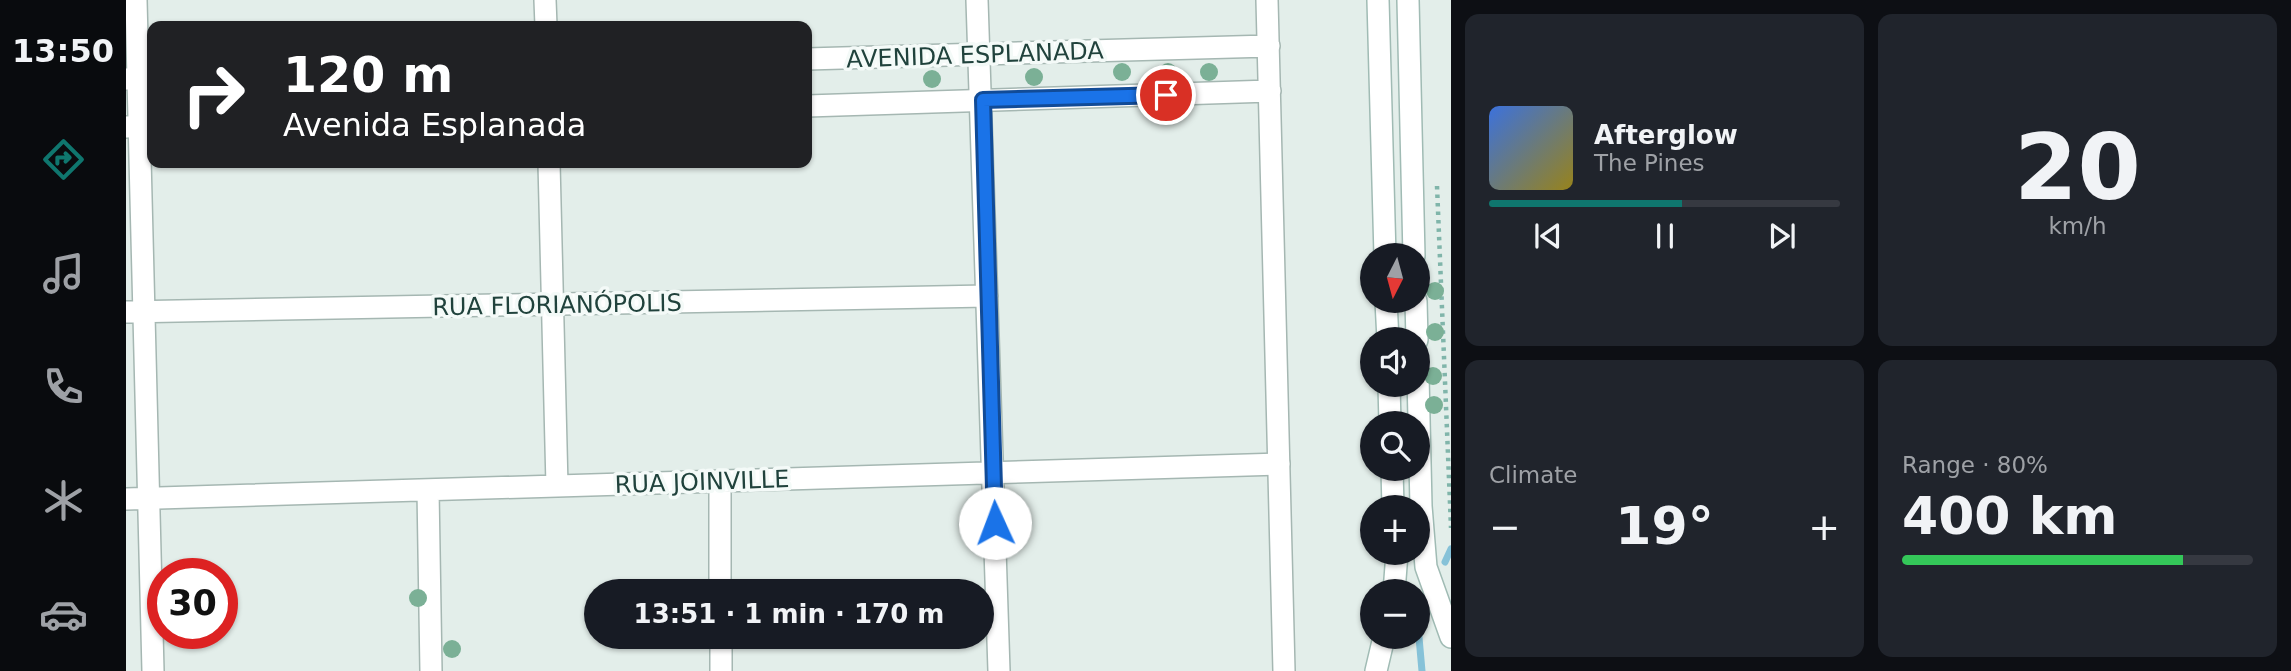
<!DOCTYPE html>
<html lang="en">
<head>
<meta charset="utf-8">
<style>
	body { margin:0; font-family:"DejaVu Sans",sans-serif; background:#20242c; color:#f1f3f6; height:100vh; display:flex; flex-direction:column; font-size:26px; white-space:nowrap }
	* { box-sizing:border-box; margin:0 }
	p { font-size:23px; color:#9ea1a6 }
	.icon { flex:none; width:38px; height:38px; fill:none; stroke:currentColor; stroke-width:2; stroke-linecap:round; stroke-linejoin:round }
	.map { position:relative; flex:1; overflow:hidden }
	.drawer { display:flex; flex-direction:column; gap:14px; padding:14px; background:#0d0f14; width:840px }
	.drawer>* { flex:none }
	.guide { position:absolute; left:21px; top:21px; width:665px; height:147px; border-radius:14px; box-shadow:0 2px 5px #0004; background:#202124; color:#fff; overflow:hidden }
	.needle { width:46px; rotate:186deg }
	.buttons { position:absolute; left:1234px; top:243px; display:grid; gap:14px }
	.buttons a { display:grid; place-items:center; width:70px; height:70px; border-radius:50%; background:#171b24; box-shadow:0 2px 5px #0004; font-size:35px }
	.speed { position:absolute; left:21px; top:558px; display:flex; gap:14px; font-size:35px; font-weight:700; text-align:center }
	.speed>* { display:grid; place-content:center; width:91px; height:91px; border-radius:50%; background:#171b24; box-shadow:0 2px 5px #0004; line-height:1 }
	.speed .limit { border:10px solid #d22; background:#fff; color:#111 }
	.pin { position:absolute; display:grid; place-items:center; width:60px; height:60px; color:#fff; margin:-30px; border:4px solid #fff; border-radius:50%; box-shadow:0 2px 7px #0007 }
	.me { position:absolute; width:77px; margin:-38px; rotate:358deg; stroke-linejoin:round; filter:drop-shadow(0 0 5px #0008) }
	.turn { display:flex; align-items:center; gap:24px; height:147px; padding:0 21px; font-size:32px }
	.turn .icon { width:91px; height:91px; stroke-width:2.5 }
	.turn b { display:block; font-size:49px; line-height:60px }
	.big { font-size:52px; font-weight:600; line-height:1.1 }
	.drawer .card { flex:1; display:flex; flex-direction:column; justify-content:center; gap:10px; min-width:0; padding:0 24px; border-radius:14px; background:#20242c }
	.drawer .dial { align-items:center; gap:0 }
	.dial b { font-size:91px; line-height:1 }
	.song { display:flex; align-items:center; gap:21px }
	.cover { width:84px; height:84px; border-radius:10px; background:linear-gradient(135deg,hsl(220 70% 55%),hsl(50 70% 35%)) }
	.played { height:7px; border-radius:4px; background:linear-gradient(90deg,#0f766e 55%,#363941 55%) }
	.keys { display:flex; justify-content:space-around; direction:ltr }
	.heat { display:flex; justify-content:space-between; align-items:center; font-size:38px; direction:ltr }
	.charge { height:10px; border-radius:5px; background:linear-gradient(90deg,#34c759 80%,#363941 0) }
	.drawer .tiles { flex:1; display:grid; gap:14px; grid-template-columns:repeat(2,1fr) }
	.trip { position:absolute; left:458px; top:579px; width:410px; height:70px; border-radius:35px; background:#171b24; box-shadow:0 2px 5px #0004; font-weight:600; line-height:70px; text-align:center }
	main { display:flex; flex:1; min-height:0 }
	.menu { display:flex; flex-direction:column; width:126px; justify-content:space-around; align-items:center; background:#090b0e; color:#9ea1a6 }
	.menu .icon { width:49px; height:49px }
	.menu .selected { color:#0f766e }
	.menu b { font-size:32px; color:#f1f3f6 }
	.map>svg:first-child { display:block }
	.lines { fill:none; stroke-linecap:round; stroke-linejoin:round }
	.stream { stroke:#86c2d8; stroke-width:7 }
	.minor-casing { stroke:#a5b7b2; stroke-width:24 }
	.tertiary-casing { stroke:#a5b7b2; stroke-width:24 }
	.secondary-casing { stroke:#a0bbb4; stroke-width:24 }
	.path { stroke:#80b5aa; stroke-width:4.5; stroke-dasharray:3.5 5; stroke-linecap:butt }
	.minor { stroke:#fff; stroke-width:21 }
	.tertiary { stroke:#fff; stroke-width:21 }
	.secondary { stroke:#fff; stroke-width:21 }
	.tree { fill:#7bb096 }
	.route-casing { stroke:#114b97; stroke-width:18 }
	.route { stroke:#1a73e8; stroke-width:12 }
	.labels { text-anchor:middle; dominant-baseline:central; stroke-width:7; stroke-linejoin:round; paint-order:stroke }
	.street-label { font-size:24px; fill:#20423c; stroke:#f4faf8 }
</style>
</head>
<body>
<main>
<nav class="menu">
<b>13:50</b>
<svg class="icon selected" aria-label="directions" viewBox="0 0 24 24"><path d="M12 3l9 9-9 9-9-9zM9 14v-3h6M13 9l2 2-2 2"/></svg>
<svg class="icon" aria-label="music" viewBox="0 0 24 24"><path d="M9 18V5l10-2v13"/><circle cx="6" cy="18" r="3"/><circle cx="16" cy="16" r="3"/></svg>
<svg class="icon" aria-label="phone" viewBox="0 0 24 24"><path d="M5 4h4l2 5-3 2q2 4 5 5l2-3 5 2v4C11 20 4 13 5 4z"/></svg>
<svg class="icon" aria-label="climate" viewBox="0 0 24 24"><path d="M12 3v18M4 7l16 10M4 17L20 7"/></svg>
<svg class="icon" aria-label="car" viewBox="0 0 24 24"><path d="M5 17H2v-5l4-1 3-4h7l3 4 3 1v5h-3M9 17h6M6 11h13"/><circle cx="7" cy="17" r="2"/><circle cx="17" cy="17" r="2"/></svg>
</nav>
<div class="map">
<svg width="1325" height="671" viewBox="0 0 1325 671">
	<rect width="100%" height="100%" fill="#e3eeea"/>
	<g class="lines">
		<path class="stream" d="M1319 562 1325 549
			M1292 626 1296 671"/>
		<g class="minor-casing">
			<path id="minor" d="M10 0 27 671
				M419 0 420 26
				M851 0 873 671
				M423 163 431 486
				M0 312 861 296
				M594 482V592
				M302 490 305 671
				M0 499 1153 464
				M595 637V671"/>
		</g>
		<g class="tertiary-casing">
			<path id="tertiary" d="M1141 0 1158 671
				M681 59 1143 46
				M0 79 26 78
				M681 106 1144 91
				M0 127 26 126"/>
		</g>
		<g class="secondary-casing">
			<path id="secondary" d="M1252 0 1259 256
				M1282 0 1288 256
				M1260 301 1262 340
				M1290 301 1291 340
				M1292 376 1295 506 1300 567 1325 637
				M1263 385 1264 424
				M1266 469 1267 508
				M1268 592 1271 553
				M1250 671 1258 637"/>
		</g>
		<path class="path" d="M1311 186 1325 528"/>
		<use href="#minor" class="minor"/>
		<use href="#tertiary" class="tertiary"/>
		<use href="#secondary" class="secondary"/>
	</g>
	<g class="tree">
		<circle cx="996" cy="72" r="9"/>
		<circle cx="1042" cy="72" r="9"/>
		<circle cx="1083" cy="72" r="9"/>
		<circle cx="908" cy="77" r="9"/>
		<circle cx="806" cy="79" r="9"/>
		<circle cx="1309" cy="291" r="9"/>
		<circle cx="1309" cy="332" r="9"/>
		<circle cx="1307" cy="376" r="9"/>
		<circle cx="1308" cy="405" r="9"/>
		<circle cx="292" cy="598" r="9"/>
		<circle cx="326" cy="649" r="9"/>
	</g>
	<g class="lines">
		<g class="route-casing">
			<path id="route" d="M869 523 857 100 1040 95"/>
		</g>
		<use href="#route" class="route"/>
	</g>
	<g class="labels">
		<g class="street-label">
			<text transform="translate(849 55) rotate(-2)">AVENIDA ESPLANADA</text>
			<text transform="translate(431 305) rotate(-1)">RUA FLORIANÓPOLIS</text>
			<text transform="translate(576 482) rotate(-2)">RUA JOINVILLE</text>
		</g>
	</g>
</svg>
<div class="buttons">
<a><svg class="needle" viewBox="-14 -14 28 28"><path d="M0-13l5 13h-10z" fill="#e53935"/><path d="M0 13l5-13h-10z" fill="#9ea1a6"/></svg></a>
<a><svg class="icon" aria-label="sound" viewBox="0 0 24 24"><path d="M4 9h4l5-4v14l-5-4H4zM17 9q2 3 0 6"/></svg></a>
<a><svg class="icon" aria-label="search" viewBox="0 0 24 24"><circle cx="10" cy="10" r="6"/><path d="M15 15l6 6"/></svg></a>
<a>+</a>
<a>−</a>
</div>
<div class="speed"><div class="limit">30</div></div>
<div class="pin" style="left:1040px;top:95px;background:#d93025"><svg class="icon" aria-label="arrive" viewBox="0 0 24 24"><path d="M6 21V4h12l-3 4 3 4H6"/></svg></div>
<svg class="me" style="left:869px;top:523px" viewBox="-20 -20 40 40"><circle r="19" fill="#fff"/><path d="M0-13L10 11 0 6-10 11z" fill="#1a73e8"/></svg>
<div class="trip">13:51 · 1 min · 170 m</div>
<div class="guide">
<div class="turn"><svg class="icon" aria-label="right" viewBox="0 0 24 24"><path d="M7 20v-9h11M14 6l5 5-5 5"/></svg><div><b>120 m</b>Avenida Esplanada</div></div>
</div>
</div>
<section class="drawer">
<div class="tiles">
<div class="card">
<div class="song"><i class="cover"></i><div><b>Afterglow</b><p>The Pines</p></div></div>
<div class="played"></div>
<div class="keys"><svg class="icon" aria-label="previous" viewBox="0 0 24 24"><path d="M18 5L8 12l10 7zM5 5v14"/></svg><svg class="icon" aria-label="pause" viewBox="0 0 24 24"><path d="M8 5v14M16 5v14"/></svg><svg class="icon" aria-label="next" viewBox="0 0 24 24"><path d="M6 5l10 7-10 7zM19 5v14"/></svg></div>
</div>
<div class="card dial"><b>20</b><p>km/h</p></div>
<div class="card"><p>Climate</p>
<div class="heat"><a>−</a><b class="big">19°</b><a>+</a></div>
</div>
<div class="card"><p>Range · 80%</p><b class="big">400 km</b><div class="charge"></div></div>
</div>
</section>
</main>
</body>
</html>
